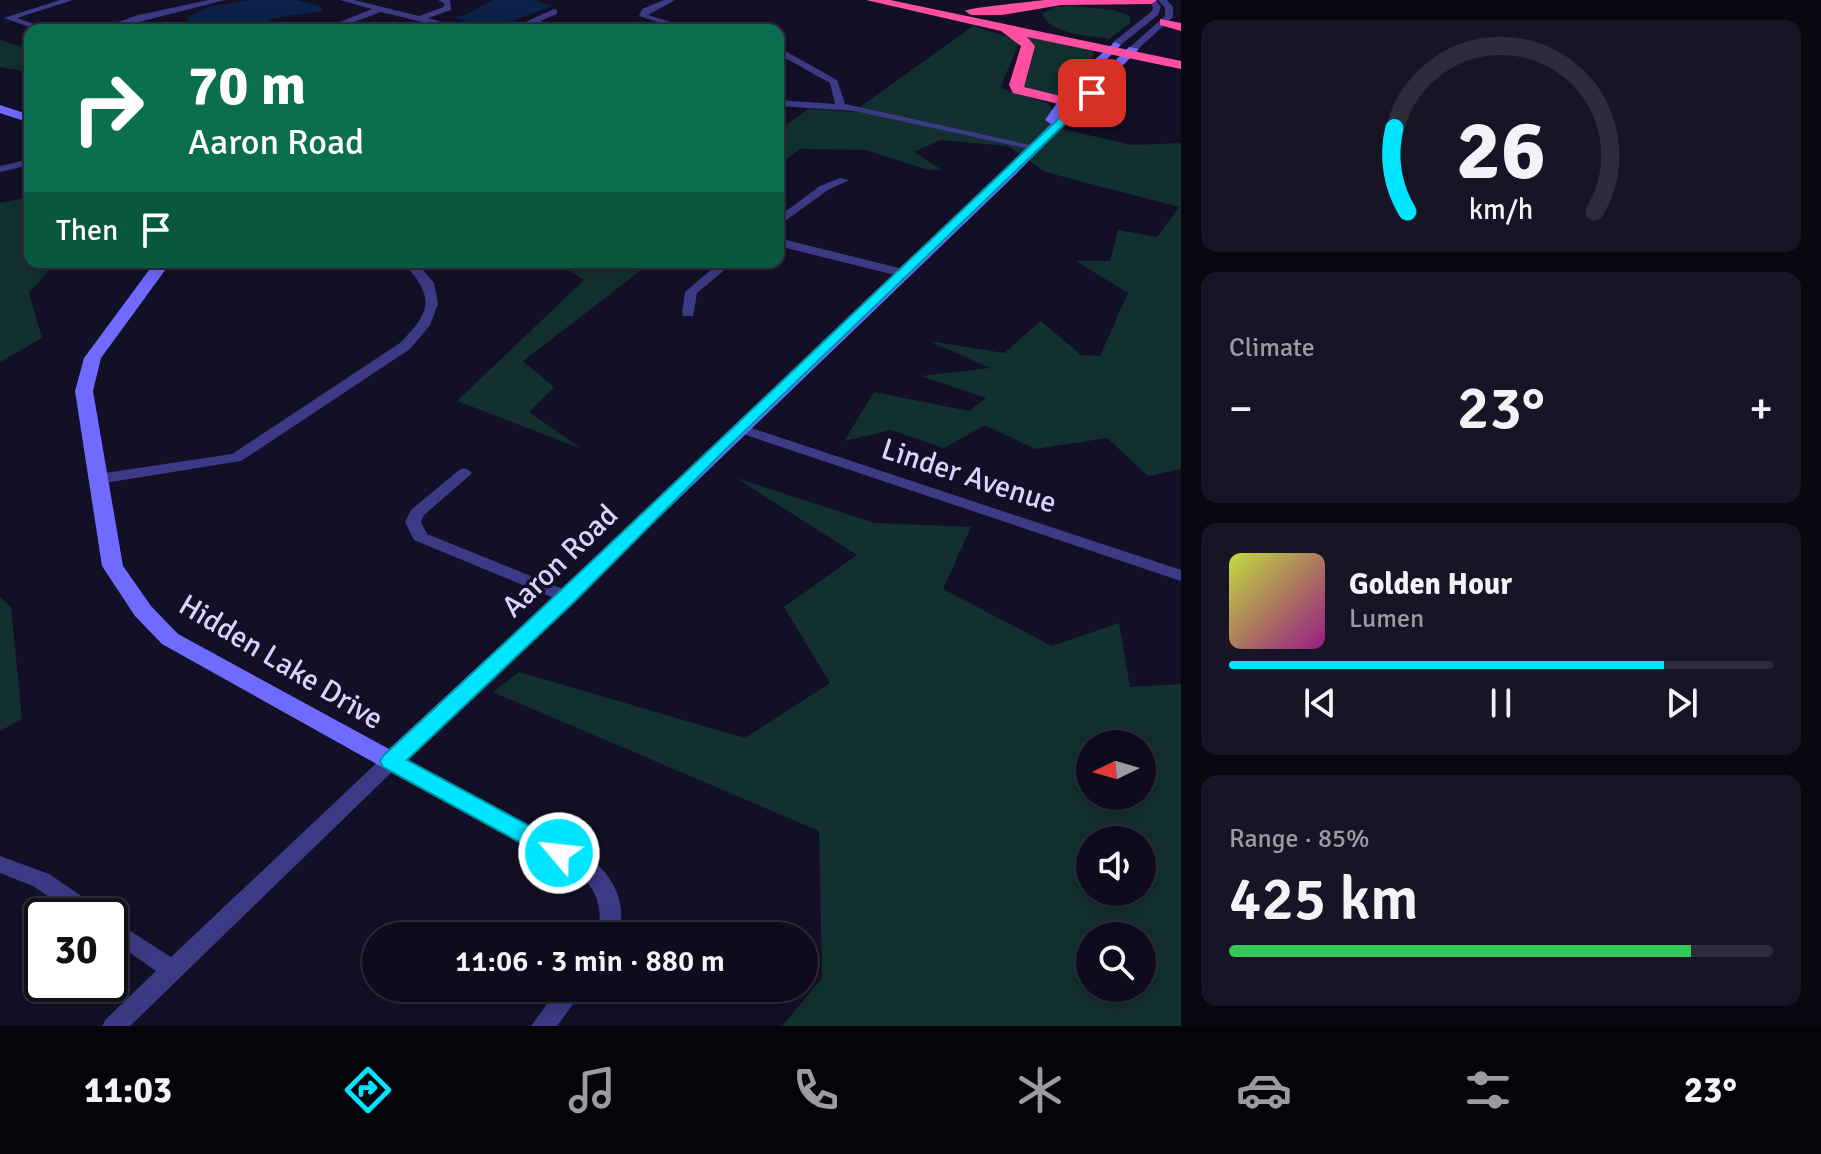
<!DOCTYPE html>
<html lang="en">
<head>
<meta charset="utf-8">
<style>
	body { margin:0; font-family:Signika,sans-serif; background:#171425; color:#f1f3f6; height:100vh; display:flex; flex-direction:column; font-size:30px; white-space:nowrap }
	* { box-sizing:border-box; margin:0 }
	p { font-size:26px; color:#9b9ba3 }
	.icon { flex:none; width:44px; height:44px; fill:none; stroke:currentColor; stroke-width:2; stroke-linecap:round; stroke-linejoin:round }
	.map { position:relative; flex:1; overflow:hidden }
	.drawer { display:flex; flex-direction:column; gap:20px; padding:20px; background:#08060f; width:640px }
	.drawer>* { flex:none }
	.banner { position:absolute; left:24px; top:24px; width:760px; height:244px; border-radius:16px; box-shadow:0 4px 20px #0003,0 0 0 2px #2e2b3b; background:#0b6e4f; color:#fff; overflow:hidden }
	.needle { width:52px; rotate:265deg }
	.tools { position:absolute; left:1076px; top:730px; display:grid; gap:16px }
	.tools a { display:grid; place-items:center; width:80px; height:80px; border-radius:50%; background:#0e0b1c; box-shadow:0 4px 20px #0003,0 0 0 2px #2e2b3b; font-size:40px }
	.speed { position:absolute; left:24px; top:898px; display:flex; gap:16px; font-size:40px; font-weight:700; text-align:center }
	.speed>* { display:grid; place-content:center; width:104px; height:104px; border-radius:50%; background:#0e0b1c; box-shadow:0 4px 20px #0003,0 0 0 2px #2e2b3b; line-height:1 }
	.speed .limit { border:4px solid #111; border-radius:12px; background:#fff; color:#111 }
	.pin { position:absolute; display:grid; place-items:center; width:68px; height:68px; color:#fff; margin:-34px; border-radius:16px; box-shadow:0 4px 12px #0006 }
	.me { position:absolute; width:88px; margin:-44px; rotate:298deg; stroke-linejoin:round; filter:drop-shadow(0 0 6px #0008) }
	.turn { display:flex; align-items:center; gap:28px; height:168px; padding:0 32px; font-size:36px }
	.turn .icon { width:104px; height:104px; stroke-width:2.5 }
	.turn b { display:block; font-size:56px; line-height:68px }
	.then { display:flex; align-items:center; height:76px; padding:0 32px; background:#0003; gap:16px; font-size:30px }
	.big { font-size:60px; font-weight:600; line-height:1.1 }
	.drawer .widget { flex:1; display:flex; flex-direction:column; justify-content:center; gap:12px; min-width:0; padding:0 28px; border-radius:16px; background:#171425 }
	.drawer .dial { align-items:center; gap:0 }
	.dial svg { height:208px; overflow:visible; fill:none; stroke:#2e2b3b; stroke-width:7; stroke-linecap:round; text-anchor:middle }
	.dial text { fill:#f1f3f6; stroke:none }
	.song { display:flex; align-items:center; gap:24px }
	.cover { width:96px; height:96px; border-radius:12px; background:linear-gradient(135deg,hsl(70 70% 55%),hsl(310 70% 35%)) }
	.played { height:8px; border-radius:4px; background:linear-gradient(90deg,#00e5ff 80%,#2e2b3b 80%) }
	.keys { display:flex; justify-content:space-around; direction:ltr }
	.heat { display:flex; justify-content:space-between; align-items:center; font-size:44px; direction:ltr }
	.charge { height:12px; border-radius:6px; background:linear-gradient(90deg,#34c759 85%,#2e2b3b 0) }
	.trip { position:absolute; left:362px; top:922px; width:456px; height:80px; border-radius:40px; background:#0e0b1c; box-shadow:0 4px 20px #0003,0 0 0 2px #2e2b3b; font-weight:600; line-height:80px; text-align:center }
	.dock { display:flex; height:128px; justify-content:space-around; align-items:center; background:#06040b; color:#9b9ba3 }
	.dock .icon { width:56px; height:56px }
	.dock .on { color:#00e5ff }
	.dock b { font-size:36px; color:#f1f3f6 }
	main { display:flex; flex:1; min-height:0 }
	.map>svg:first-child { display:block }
	.green { fill:#12302f; fill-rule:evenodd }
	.water { fill:#0c2248 }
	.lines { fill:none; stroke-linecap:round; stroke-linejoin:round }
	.street { fill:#3d3a85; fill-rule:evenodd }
	.secondary { fill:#6f6bff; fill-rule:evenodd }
	.highway { fill:#ff4fa3; fill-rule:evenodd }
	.route { fill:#00e5ff; stroke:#0095a6; stroke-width:2 }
	.labels { text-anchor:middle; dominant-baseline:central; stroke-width:7; stroke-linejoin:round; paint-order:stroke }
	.street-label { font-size:30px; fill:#d9d4ff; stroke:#130f26 }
</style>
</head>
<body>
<main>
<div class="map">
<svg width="1181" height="1026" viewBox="0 0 1181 1026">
	<rect width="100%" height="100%" fill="#130f26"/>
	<path class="green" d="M1072 6 1114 10 1130 16V23L1109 39C1089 35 1051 35 1042 14L1055 7Z
		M973 26 1020 41 1000 88 1048 103 1063 129 1132 145 1181 143V469L1148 476 1107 438 1035 449 985 425 944 448 891 430 844 441 874 392 969 411 986 398 921 376 990 368 929 341 1004 353 1041 321 1081 355 1100 356 1128 293 1076 261H1110L1118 230 1157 237 1179 207 1045 172 1008 146 940 140 914 152 942 170H928L866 150 800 149 778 166V131L808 109 853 112Z
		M1026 37 1091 50 1095 54 1057 97 1021 86Z
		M0 40 30 49V72L0 67Z
		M30 197V262H67L51 268 29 293 42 338 0 362V203Z
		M554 262H652L523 361 554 387 529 412 582 449 457 401 584 280Z
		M736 478 875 523 971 527 943 589 1052 646 1119 623 1130 687 1181 684V1026H782L822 978 819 831 493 692 519 672 745 738 830 683 784 607 857 555ZM1090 744H1142V796H1090ZM1090 840H1142V892H1090ZM1090 936H1142V988H1090Z
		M0 597 11 607 22 719 0 731Z"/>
	<path class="water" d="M247 0H295L320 6 323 11 274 18 261 25 264 29 180 30 189 22 187 17 209 7Z
		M493 0H534L553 6 498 26H483L452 17 463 16Z"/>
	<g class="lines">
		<path class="street" d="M60 0H73L17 18 51 30H38L4 18Z
			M209 0H225L108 30H95L138 15Z
			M340 0H354L419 16 444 7V3L438 0H450L451 10 428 18 469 30H455L381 12 332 30H320L372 9Z
			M664 0H675L648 15 696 30H682L639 16 642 9Z
			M1148 0H1156L1161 7 1158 15 1118 47H1112V43L1151 12 1153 7Z
			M1158 0H1167L1173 7V17L1136 51H1130V47L1165 16V8Z
			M554 9 557 10V14L540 21 572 30C559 30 546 24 533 25 525 25 517 30 508 30Z
			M778 47 837 80 845 104 1039 147 1034 150 855 111 778 106V100L835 104 830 83 778 54Z
			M30 159V165L0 172V166Z
			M840 178 849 180 828 190 778 226V217L820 186Z
			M778 238 907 270 909 273 903 277 778 246Z
			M403 262H416L434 283 438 304 430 325 410 349 241 461 98 484 93 482 90 479 93 476 98 474 232 454 400 343C434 309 433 296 403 262Z
			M720 262H734L697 293 693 316H683L682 313 685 292Z
			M739 424 1181 570V581L734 431 732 428 734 425Z
			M464 468 469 470 472 473 469 476 424 515 421 522 427 534 573 593 576 597 573 601H561L414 540 405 522 411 510 459 470Z
			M391 754 595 862C617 882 626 906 619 936H597C603 910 599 892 579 874L393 771 130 1026H102L106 1019 156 971 110 939V918L171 957 384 756Z
			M0 856 49 874 102 910 105 916H77L33 886 0 873Z
			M559 988H585L557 1026H531Z"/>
		<path class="secondary" d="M1115 42 1121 45 1084 82 1063 112 1129 47 1139 49 1015 175 400 767 391 770 382 767 162 644 135 616 102 566 75 391 84 358 155 262H171L101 358 93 391 123 566 151 606 178 634 389 749 559 592 1005 169 1051 124 1045 120 1076 76Z
			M0 105 30 115V123L0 113Z"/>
		<path class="highway" d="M866 0H890L1181 61V69L1027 37 1035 46 1024 87 1085 102V108L1080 109 1013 93 1009 85 1021 46 1001 31Z
			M1045 0H1157L1151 4 1061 5 1002 15H971L965 11C970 7 1031 2 1045 0Z
			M1160 19 1181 23V31L1160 25Z"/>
	</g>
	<path class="route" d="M1088 91 1097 93 723 452 574 602 407 760 567 846 571 853 567 859 559 862 550 859 383 767 380 761 383 756C621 537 853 312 1088 91Z"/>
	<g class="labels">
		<g class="street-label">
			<text transform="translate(969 476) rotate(18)">Linder Avenue</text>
			<text transform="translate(560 561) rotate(-44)">Aaron Road</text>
			<text transform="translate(281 662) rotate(31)">Hidden Lake Drive</text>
		</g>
	</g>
</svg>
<div class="tools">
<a><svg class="needle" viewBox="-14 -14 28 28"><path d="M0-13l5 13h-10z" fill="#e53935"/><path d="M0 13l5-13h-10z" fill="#9b9ba3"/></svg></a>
<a><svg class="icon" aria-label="sound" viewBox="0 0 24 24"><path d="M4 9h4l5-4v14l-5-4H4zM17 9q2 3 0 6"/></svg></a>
<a><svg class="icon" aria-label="search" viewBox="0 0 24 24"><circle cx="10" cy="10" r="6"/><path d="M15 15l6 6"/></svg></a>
</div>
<div class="speed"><div class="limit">30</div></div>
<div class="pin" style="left:1092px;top:93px;background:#d93025"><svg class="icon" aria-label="arrive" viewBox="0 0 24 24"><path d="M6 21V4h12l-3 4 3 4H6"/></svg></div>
<svg class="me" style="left:559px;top:853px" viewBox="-20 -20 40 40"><circle r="17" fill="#00e5ff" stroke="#fff" stroke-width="3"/><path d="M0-11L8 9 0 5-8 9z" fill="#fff"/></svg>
<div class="trip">11:06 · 3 min · 880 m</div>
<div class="banner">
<div class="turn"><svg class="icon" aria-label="right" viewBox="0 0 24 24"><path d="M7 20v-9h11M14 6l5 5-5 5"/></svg><div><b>70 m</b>Aaron Road</div></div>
<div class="then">Then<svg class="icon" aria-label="arrive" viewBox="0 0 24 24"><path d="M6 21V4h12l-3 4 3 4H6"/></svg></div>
</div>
</div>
<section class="drawer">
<div class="widget dial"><svg viewBox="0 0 100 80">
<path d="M14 69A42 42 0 1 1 86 69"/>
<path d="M14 69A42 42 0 0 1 9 37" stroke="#00e5ff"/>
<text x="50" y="56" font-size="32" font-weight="700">26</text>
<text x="50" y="72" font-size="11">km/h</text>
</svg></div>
<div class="widget"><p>Climate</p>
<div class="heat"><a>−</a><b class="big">23°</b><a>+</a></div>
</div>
<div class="widget">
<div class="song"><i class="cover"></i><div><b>Golden Hour</b><p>Lumen</p></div></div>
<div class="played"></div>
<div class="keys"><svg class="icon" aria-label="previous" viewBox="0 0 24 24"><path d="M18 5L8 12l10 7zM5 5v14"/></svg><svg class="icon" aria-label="pause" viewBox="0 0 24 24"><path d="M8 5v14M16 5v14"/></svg><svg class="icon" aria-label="next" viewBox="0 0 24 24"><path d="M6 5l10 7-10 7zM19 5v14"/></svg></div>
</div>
<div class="widget"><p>Range · 85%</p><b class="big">425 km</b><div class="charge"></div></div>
</section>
</main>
<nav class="dock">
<b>11:03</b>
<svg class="icon on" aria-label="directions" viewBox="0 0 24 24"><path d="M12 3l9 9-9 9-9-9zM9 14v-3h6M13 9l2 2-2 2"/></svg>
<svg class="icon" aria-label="music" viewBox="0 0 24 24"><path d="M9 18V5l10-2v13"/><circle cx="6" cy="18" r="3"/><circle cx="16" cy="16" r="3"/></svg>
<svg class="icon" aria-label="phone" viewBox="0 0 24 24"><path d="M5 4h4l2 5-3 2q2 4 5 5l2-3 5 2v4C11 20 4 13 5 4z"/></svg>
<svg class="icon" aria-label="climate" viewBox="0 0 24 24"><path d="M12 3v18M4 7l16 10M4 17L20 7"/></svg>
<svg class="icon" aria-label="car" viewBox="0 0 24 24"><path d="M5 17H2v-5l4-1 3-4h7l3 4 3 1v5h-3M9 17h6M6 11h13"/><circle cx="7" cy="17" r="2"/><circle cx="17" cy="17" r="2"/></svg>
<svg class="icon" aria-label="filters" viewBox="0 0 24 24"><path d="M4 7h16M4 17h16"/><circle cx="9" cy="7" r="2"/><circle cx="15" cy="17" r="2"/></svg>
<b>23°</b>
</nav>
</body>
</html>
